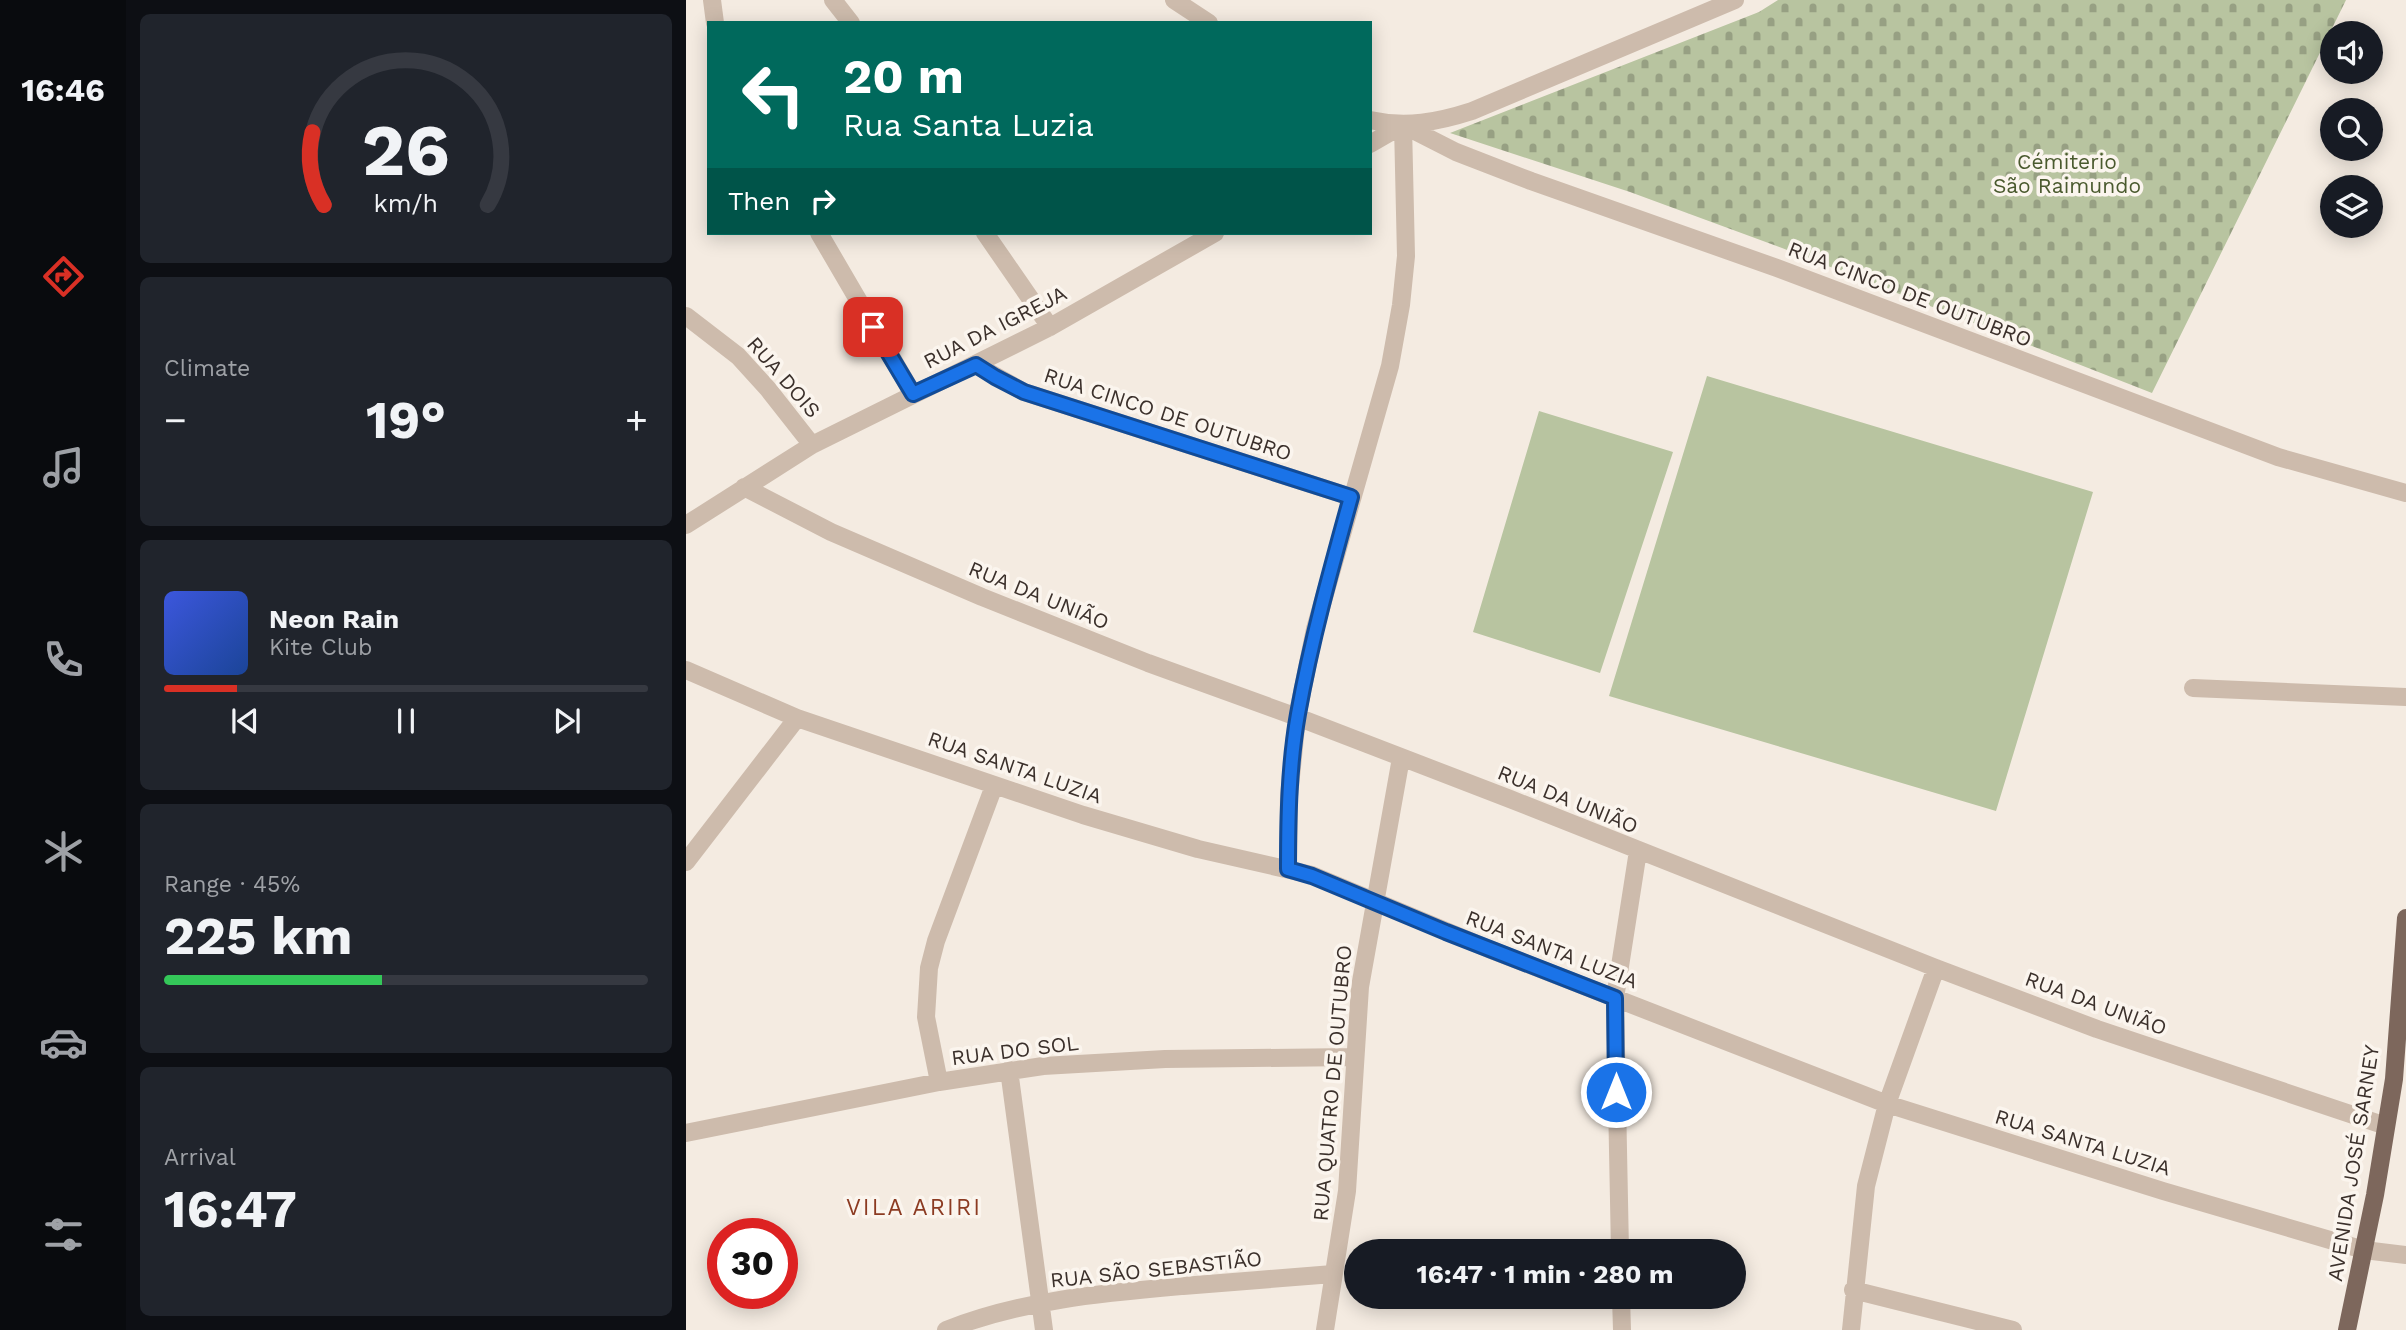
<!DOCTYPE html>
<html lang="en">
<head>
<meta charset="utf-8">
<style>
	body { margin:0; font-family:"Work Sans",sans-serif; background:#20242c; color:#f1f3f6; height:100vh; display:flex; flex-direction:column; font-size:26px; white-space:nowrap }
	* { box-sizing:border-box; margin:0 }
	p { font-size:23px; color:#9ea1a6 }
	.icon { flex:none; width:38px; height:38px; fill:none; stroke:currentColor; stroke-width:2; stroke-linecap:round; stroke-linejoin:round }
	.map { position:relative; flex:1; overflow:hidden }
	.side { display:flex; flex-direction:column; gap:14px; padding:14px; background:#0d0f14; width:560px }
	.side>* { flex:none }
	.banner { position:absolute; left:21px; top:21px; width:665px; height:214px; border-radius:0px; box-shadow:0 4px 18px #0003; background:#00695c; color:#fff; overflow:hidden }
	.buttons { position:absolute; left:1634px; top:21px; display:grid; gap:14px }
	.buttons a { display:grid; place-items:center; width:63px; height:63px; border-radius:50%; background:#171b24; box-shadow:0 4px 18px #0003; font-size:35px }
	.speed { position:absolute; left:21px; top:1218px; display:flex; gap:14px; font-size:35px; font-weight:700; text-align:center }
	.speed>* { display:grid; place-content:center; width:91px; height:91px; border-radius:50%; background:#171b24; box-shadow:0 4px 18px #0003; line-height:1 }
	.speed .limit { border:10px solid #d22; background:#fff; color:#111 }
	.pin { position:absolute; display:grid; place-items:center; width:60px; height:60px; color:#fff; margin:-30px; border-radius:14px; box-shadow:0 4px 10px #0006 }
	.me { position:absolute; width:77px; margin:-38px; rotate:0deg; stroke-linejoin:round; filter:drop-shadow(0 0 5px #0008) }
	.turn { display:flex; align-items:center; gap:24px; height:147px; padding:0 21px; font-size:32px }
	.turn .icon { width:91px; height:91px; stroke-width:2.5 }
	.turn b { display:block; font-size:49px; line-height:60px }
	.then { display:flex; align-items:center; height:66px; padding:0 21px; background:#0003; gap:14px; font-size:26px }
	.big { font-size:52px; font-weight:700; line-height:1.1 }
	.side .tile { flex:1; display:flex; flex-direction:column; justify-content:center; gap:10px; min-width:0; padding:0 24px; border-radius:10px; background:#20242c }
	.side .dial { align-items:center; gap:0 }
	.dial svg { height:182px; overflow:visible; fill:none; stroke:#363941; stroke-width:7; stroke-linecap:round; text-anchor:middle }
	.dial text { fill:#f1f3f6; stroke:none }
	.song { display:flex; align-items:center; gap:21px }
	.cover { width:84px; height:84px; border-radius:10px; background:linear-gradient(135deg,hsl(230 70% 55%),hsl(220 70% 35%)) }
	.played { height:7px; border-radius:4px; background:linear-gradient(90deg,#d93025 15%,#363941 15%) }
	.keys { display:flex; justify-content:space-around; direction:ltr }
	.heat { display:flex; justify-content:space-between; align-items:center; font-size:38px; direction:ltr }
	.charge { height:10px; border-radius:5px; background:linear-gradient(90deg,#34c759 45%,#363941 0) }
	.trip { position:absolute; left:658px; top:1239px; width:402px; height:70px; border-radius:35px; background:#171b24; box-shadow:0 4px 18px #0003; font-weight:700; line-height:70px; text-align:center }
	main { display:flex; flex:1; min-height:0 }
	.menu { display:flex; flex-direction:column; width:126px; justify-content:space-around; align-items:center; background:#090b0e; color:#9ea1a6 }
	.menu .icon { width:49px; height:49px }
	.menu .active { color:#d93025 }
	.menu b { font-size:32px; color:#f1f3f6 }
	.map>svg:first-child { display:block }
	.cemetery { fill:url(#cemetery-stones) }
	.pitch { fill:#b8c4a0 }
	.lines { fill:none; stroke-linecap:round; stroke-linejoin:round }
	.minor { stroke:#cdbbac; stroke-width:18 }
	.major { stroke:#7d675c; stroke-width:18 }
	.route-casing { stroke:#114b97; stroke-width:18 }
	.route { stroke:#1a73e8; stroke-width:12 }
	.labels { text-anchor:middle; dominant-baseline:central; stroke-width:7; stroke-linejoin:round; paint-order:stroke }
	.park-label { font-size:21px; fill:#4a5a2e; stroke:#fbf5ee }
	.street-label { font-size:21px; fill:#3b302b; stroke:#fbf5ee }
	.neighbourhood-label { font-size:23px; letter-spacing:2px; fill:#8c3b22; stroke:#fbf5ee }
</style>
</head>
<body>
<main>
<nav class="menu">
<b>16:46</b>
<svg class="icon active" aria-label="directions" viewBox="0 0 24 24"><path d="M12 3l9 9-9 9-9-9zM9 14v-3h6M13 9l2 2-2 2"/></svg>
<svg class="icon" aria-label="music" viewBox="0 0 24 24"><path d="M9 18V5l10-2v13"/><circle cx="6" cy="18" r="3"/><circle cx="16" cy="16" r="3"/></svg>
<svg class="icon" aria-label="phone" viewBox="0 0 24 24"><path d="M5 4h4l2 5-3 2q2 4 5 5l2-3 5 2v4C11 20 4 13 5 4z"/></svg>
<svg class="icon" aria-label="climate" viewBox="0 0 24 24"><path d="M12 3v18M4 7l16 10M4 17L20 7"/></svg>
<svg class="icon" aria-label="car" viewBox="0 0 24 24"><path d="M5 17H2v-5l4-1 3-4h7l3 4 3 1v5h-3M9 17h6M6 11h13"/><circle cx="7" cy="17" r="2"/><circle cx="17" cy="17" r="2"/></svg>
<svg class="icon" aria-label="filters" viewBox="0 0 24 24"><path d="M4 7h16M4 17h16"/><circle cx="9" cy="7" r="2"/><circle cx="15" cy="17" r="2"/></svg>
</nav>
<section class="side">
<div class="tile dial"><svg viewBox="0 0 100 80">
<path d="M14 69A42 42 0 1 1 86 69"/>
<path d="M14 69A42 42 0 0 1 9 37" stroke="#d93025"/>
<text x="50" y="56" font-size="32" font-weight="700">26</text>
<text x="50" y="72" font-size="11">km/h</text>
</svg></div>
<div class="tile"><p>Climate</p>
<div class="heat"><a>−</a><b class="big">19°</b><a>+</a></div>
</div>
<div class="tile">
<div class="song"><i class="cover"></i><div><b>Neon Rain</b><p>Kite Club</p></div></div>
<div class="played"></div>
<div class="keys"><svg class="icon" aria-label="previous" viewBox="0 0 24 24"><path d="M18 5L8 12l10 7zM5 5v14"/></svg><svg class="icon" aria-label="pause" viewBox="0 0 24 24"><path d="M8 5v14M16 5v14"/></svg><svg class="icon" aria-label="next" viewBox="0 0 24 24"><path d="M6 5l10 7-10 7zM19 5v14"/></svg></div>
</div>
<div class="tile"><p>Range · 45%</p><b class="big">225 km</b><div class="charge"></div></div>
<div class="tile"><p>Arrival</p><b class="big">16:47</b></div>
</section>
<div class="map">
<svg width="1720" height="1330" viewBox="0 0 1720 1330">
	<defs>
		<pattern id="cemetery-stones" width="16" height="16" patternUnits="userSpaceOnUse" patternTransform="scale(1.75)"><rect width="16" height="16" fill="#b8c4a0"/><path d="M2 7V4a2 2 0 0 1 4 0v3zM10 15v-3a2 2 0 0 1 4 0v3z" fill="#97a083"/></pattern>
	</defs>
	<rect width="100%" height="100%" fill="#f4ebe1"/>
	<path class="cemetery" d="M1092 0H1660L1466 393 1096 248 944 192 764 133 1073 12Z"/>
	<path class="pitch" d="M1021 376 1407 492 1310 811 923 696Z
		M853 411 987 452 914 673 787 632Z"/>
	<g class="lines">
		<path class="minor" d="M26 0 29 23
			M147 0 165 23
			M488 0 523 23
			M684 120C720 128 752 122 786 111L1049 0
			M717 125 770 152 845 181 1091 268 1592 457 1720 493
			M684 144 717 125
			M133 233 227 394
			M299 233 364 327
			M0 316 52 356 82 389 126 445
			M290 365 338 392 665 497
			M58 487 145 532 296 597 462 663 611 717 824 799 1250 968 1411 1029 1700 1126
			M0 525 126 445 364 327 529 233
			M0 670 111 718 397 815 512 849 626 875 803 949 1201 1104 1477 1191 1678 1250 1720 1255
			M1507 688 1720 697
			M0 862 111 718
			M602 869 603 796 611 717 629 629 704 366 715 305 720 256 717 125
			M323 1070 358 1330
			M253 1082 240 1017 243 968 250 941 308 786
			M0 1133 253 1082 357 1066 479 1059 668 1057
			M934 1251 929 998 952 851
			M1167 1290 1327 1330
			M935 1297 936 1330
			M260 1330C335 1300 417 1293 497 1286 547 1282 597 1278 647 1274
			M639 1330 661 1191 674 987 715 758
			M1165 1330 1180 1186 1201 1104 1250 968"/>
		<path class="major" d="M1661 1330 1689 1195 1708 1079 1720 918"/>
	</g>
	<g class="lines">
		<g class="route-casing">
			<path id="route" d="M187 327 227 394 290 365 309 377 338 392 665 497C645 569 625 641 612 714 603 765 602 817 602 869L626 876 760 932 929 998 930 1092"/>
		</g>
		<use href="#route" class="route"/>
	</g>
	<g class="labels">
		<g class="park-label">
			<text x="1381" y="161">Cémiterio<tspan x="1381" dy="24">São Raimundo</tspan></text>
		</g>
		<g class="street-label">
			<text transform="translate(1224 294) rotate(21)">RUA CINCO DE OUTUBRO</text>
			<text transform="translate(309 327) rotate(-27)">RUA DA IGREJA</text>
			<text transform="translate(98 377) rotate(49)">RUA DOIS</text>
			<text transform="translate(482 414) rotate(18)">RUA CINCO DE OUTUBRO</text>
			<text transform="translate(353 595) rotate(22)">RUA DA UNIÃO</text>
			<text transform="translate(329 767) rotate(19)">RUA SANTA LUZIA</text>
			<text transform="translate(882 799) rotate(22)">RUA DA UNIÃO</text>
			<text transform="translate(866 949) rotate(21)">RUA SANTA LUZIA</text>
			<text transform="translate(1410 1003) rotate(20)">RUA DA UNIÃO</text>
			<text transform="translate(329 1050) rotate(-7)">RUA DO SOL</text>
			<text transform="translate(646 1083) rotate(-85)">RUA QUATRO DE OUTUBRO</text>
			<text transform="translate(1397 1142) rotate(17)">RUA SANTA LUZIA</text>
			<text transform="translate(1667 1163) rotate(-81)">AVENIDA JOSÉ SARNEY</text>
			<text transform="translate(470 1269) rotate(-6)">RUA SÃO SEBASTIÃO</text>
		</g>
		<g class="neighbourhood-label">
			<text x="228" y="1207">VILA ARIRI</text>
		</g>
	</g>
</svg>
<div class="buttons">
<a><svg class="icon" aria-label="sound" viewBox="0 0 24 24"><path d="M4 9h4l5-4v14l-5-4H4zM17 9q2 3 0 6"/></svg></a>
<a><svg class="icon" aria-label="search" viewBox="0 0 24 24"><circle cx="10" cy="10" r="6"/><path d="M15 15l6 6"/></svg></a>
<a><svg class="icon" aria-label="layers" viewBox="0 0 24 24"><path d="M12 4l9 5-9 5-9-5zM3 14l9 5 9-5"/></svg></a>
</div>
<div class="speed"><div class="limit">30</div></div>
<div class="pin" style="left:187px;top:327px;background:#d93025"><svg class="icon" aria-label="arrive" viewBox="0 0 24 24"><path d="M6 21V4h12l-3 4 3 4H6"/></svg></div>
<svg class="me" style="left:930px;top:1092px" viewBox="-20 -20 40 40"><circle r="17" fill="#1a73e8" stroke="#fff" stroke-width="3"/><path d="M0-11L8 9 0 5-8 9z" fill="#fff"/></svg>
<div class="trip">16:47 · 1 min · 280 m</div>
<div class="banner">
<div class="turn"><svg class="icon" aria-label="left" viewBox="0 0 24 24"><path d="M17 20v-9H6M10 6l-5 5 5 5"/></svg><div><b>20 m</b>Rua Santa Luzia</div></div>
<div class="then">Then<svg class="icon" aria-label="right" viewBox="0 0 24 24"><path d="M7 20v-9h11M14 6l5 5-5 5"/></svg></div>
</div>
</div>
</main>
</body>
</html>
